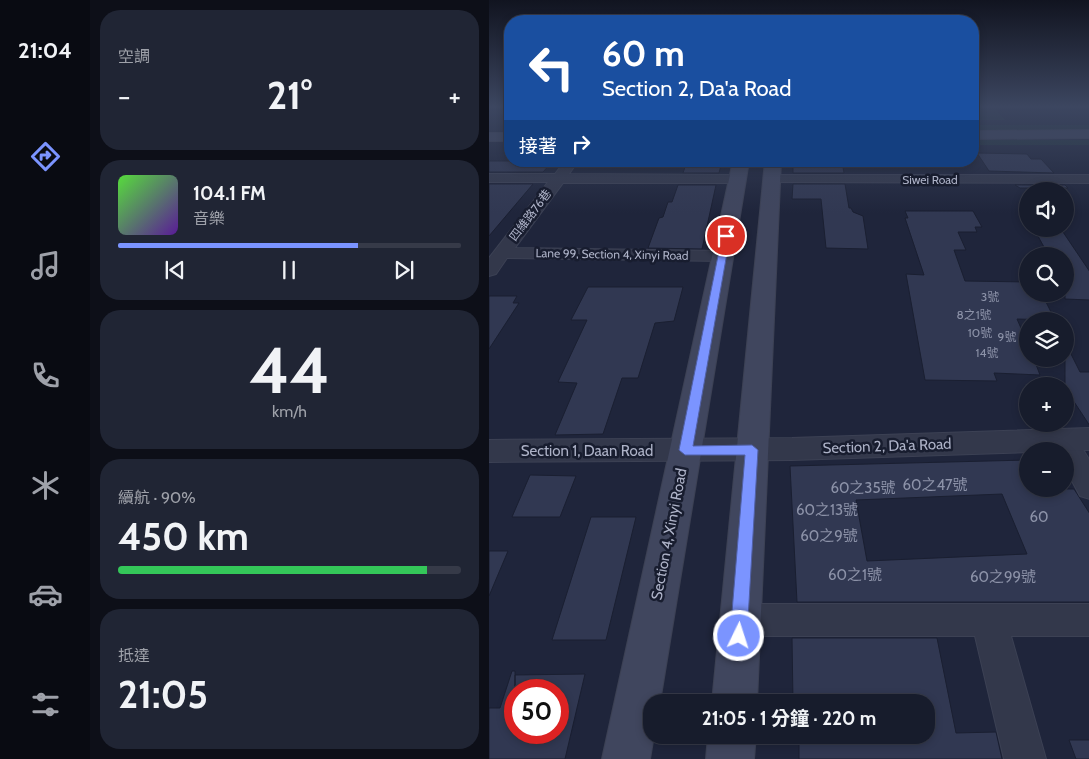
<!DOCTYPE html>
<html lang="zh-TW">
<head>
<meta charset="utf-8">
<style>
	body { margin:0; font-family:Cabin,"Noto Sans TC",sans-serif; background:#202534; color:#f1f3f6; height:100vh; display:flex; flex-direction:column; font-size:19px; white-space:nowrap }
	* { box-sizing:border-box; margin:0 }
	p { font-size:16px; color:#9ea1a9 }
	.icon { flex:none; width:28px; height:28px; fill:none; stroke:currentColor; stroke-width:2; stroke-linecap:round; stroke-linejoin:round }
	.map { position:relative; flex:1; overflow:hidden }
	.sheet { display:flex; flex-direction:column; gap:10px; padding:10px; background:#0d0f18; width:399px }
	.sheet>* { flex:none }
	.banner { position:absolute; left:15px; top:15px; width:475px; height:152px; border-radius:20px; box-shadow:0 2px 8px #0003,0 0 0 1px #363a48; background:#1a4fa0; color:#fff; overflow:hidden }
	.tools { position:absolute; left:530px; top:182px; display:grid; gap:10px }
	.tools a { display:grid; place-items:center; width:55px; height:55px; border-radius:50%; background:#171c2c; box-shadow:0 2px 8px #0003,0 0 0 1px #363a48; font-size:25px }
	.speed { position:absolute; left:15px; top:679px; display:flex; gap:10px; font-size:25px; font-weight:700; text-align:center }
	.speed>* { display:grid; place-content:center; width:65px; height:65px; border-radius:50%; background:#171c2c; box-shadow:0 2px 8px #0003,0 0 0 1px #363a48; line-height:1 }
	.speed .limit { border:8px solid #d22; background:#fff; color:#111 }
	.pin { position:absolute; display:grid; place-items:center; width:42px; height:42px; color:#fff; margin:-21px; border:2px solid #fff; border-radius:50%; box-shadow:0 1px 5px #0007 }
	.me { position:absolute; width:55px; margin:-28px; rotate:4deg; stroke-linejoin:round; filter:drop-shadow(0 0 4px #0008) }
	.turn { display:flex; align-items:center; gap:18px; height:105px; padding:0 15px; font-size:22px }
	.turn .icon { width:65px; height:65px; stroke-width:2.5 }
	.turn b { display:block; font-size:35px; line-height:42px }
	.then { display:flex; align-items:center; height:48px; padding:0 15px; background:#0003; gap:10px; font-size:19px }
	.big { font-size:38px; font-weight:700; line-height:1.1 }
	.sheet .widget { flex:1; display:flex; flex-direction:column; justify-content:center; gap:8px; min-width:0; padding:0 18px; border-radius:20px; background:#202534 }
	.sheet .dial { align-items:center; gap:0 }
	.dial b { font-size:65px; line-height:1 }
	.song { display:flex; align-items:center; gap:15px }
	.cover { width:60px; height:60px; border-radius:8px; background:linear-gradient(135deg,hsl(110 70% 55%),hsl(270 70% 35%)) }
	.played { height:5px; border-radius:2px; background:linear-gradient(90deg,#7b94ff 70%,#363a48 70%) }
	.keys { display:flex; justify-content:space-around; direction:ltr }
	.heat { display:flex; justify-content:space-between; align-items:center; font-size:28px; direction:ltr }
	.charge { height:8px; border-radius:4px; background:linear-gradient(90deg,#34c759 90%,#363a48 0) }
	.trip { position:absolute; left:154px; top:694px; width:292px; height:50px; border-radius:20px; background:#171c2c; box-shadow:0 2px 8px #0003,0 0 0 1px #363a48; font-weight:700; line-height:50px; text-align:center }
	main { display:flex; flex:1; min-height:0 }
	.tab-bar { display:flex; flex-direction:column; width:90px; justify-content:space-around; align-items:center; background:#090b12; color:#9ea1a9 }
	.tab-bar .icon { width:35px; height:35px }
	.tab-bar .active { color:#7b94ff }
	.tab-bar b { font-size:22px; color:#f1f3f6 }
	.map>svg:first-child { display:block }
	.green { fill:#21333c }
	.building { fill:#313852; stroke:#1a1f31; fill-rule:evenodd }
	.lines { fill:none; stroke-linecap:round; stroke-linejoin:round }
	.minor-casing { stroke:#3c4154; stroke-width:2 }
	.tertiary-casing { stroke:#3c4154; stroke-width:2 }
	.secondary-casing { stroke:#3c4154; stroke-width:2 }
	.minor { fill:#33384b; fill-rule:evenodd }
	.tertiary { fill:#33384b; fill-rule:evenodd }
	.secondary { fill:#40465e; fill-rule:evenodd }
	.route { fill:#7b94ff; stroke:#5060a6 }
	.labels { text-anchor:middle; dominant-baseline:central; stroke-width:5; stroke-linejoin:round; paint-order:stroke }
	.far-street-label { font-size:12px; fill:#adb2c7; stroke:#181d2f }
	.number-label { font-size:12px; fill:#8c92a8 }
	.street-label { font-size:15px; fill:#adb2c7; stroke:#181d2f }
	.near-number-label { font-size:15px; fill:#8c92a8 }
</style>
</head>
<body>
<main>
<nav class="tab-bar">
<b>21:04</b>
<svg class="icon active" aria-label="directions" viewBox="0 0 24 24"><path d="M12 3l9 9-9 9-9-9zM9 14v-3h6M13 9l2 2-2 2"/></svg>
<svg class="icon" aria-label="music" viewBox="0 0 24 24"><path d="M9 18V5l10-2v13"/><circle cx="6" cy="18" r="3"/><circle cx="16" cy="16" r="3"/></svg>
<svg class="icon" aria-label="phone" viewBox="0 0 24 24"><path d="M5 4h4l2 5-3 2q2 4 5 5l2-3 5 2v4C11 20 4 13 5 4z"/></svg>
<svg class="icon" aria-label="climate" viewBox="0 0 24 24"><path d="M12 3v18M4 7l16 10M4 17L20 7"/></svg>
<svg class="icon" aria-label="car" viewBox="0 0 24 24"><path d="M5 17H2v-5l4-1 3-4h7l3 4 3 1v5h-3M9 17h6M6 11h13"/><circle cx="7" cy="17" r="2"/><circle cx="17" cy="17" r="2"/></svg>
<svg class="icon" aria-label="filters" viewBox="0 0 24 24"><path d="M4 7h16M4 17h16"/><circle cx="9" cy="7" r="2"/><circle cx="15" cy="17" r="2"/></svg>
</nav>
<section class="sheet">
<div class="widget"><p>空調</p>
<div class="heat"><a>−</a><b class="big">21°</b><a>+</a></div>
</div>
<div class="widget">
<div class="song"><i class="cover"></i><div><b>104.1 FM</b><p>音樂</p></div></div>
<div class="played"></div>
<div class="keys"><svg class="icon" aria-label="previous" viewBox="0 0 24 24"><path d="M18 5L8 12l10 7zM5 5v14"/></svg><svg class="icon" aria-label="pause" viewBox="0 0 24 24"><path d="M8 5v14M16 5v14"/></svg><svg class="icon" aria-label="next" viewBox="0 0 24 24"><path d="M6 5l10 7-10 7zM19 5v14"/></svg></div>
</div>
<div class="widget dial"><b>44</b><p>km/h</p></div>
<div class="widget"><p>續航 · 90%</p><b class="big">450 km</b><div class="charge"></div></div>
<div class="widget"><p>抵達</p><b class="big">21:05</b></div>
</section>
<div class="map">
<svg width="601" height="759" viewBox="0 0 601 759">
	<rect width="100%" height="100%" fill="#1f253b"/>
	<path class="green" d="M484 106H504L516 120H484Z
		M484 125H600V132L484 131Z
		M484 140H600L601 145H484Z"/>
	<path class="building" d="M488 153 538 154 542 159H552L565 173 500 171Z
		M0 161H64L54 172H0Z
		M198 161H233L230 173H194Z
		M304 161H353L355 173H304Z
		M0 184H44L0 236Z
		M304 184H356L360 208H362L364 212 374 216 379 249 337 248 332 199H303Z
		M189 185H227L213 249 159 248 170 218 174 217 179 202H183Z
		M526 185H576L579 188H531Z
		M416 211H484L493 227H486L488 232H469L477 250H465L476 281 539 282V294H553L566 320 528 319 539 344V359H545L551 375 505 373 508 381 436 380 417 274 435 275 416 218H419Z
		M545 229H572L601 272V300L576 299V256H560Z
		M99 287H194L185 321 166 323 149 378H133L114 434 66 435 88 383 69 382 98 320H82Z
		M0 296H28L24 303H30L0 349Z
		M576 342 591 372H601V426L576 388Z
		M539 460V489H585L601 514V602H308L301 466ZM513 494 538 554 378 561 367 500Z
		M41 475 87 476 71 517H23Z
		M102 517H147L117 640H63Z
		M0 551H19L0 596Z
		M303 638H448L467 733 507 732 513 759H310V735H438V702H304Z
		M23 671H26V732H69V690H26V675L96 674 76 759H0V708H11Z
		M580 740H601V759H587Z"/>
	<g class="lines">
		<g class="minor-casing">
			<path id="minor" d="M76 161H89L80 174 248 175 255 179 248 183H74L26 248 233 251 239 252 242 256 239 260 233 261 18 258 7 274 0 276V258L59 182H0V174H66Z
				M282 175H601V183L277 182 275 179Z
				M575 430 584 433 601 461V499L591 496 576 468V451H568L562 439 566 433Z
				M251 604H601V636H522L557 759H515L486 636H251L239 631 233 620 239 609Z"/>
		</g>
		<g class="tertiary-casing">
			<path id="tertiary" d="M601 428V450L303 460 0 462V440L303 438Z"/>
		</g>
		<g class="secondary-casing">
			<path id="secondary" d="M601 130V138L484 139V131Z
				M0 133H21V141H0Z
				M244 161H260L171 702H162V735H165L161 759H113Z
				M276 161H292L268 702H223Z
				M219 735H267L265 759H217Z"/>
		</g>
		<use href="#minor" class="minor"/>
		<use href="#tertiary" class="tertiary"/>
		<use href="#secondary" class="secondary"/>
	</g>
	<linearGradient id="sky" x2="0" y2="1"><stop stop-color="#111420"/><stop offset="0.5" stop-color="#3c4660"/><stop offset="1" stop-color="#3c4660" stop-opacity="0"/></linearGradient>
	<rect width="601" height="213" fill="url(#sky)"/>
	<path class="route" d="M237 234 241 236 204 446 263 445 269 450 258 636 256 642 250 644 244 642 241 636 256 455H196L190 450 233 236Z"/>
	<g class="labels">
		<g class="far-street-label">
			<text x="441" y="179">Siwei Road</text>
			<text transform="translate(41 215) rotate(-53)">四維路76巷</text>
			<text transform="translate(123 254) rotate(1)">Lane 99, Section 4, Xinyi Road</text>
		</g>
		<g class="number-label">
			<text x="501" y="296">3號</text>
			<text x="485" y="314">8之1號</text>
			<text x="491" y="332">10號</text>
			<text x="518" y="336">9號</text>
			<text x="498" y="352">14號</text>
		</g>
		<g class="street-label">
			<text transform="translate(398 446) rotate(-2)">Section 2, Da'a Road</text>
			<text x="98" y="451">Section 1, Daan Road</text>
			<text transform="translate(180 534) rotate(-79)">Section 4, Xinyi Road</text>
		</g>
		<g class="near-number-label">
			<text x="446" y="485">60之47號</text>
			<text x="374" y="488">60之35號</text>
			<text x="338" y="510">60之13號</text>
			<text x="550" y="517">60</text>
			<text x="340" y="536">60之9號</text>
			<text x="366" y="575">60之1號</text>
			<text x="514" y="577">60之99號</text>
		</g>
	</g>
</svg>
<div class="tools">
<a><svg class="icon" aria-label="sound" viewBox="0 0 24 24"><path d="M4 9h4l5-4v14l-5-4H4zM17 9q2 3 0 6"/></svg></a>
<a><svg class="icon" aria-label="search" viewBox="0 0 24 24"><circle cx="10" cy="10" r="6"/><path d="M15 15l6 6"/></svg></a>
<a><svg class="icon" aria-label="layers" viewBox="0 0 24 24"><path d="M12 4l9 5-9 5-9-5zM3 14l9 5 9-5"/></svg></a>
<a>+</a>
<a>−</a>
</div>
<div class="speed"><div class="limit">50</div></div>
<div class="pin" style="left:237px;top:236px;background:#d93025"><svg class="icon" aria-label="arrive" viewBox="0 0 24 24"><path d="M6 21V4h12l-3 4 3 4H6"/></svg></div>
<svg class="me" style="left:250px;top:636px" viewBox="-20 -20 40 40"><circle r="17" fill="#7b94ff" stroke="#fff" stroke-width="3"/><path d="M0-11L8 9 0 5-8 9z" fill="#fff"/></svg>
<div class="trip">21:05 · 1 分鐘 · 220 m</div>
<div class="banner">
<div class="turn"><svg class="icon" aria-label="left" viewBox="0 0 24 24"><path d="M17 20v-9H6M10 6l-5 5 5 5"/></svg><div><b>60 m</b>Section 2, Da'a Road</div></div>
<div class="then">接著<svg class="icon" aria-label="right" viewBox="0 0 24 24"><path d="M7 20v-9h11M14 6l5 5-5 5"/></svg></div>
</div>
</div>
</main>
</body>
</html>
